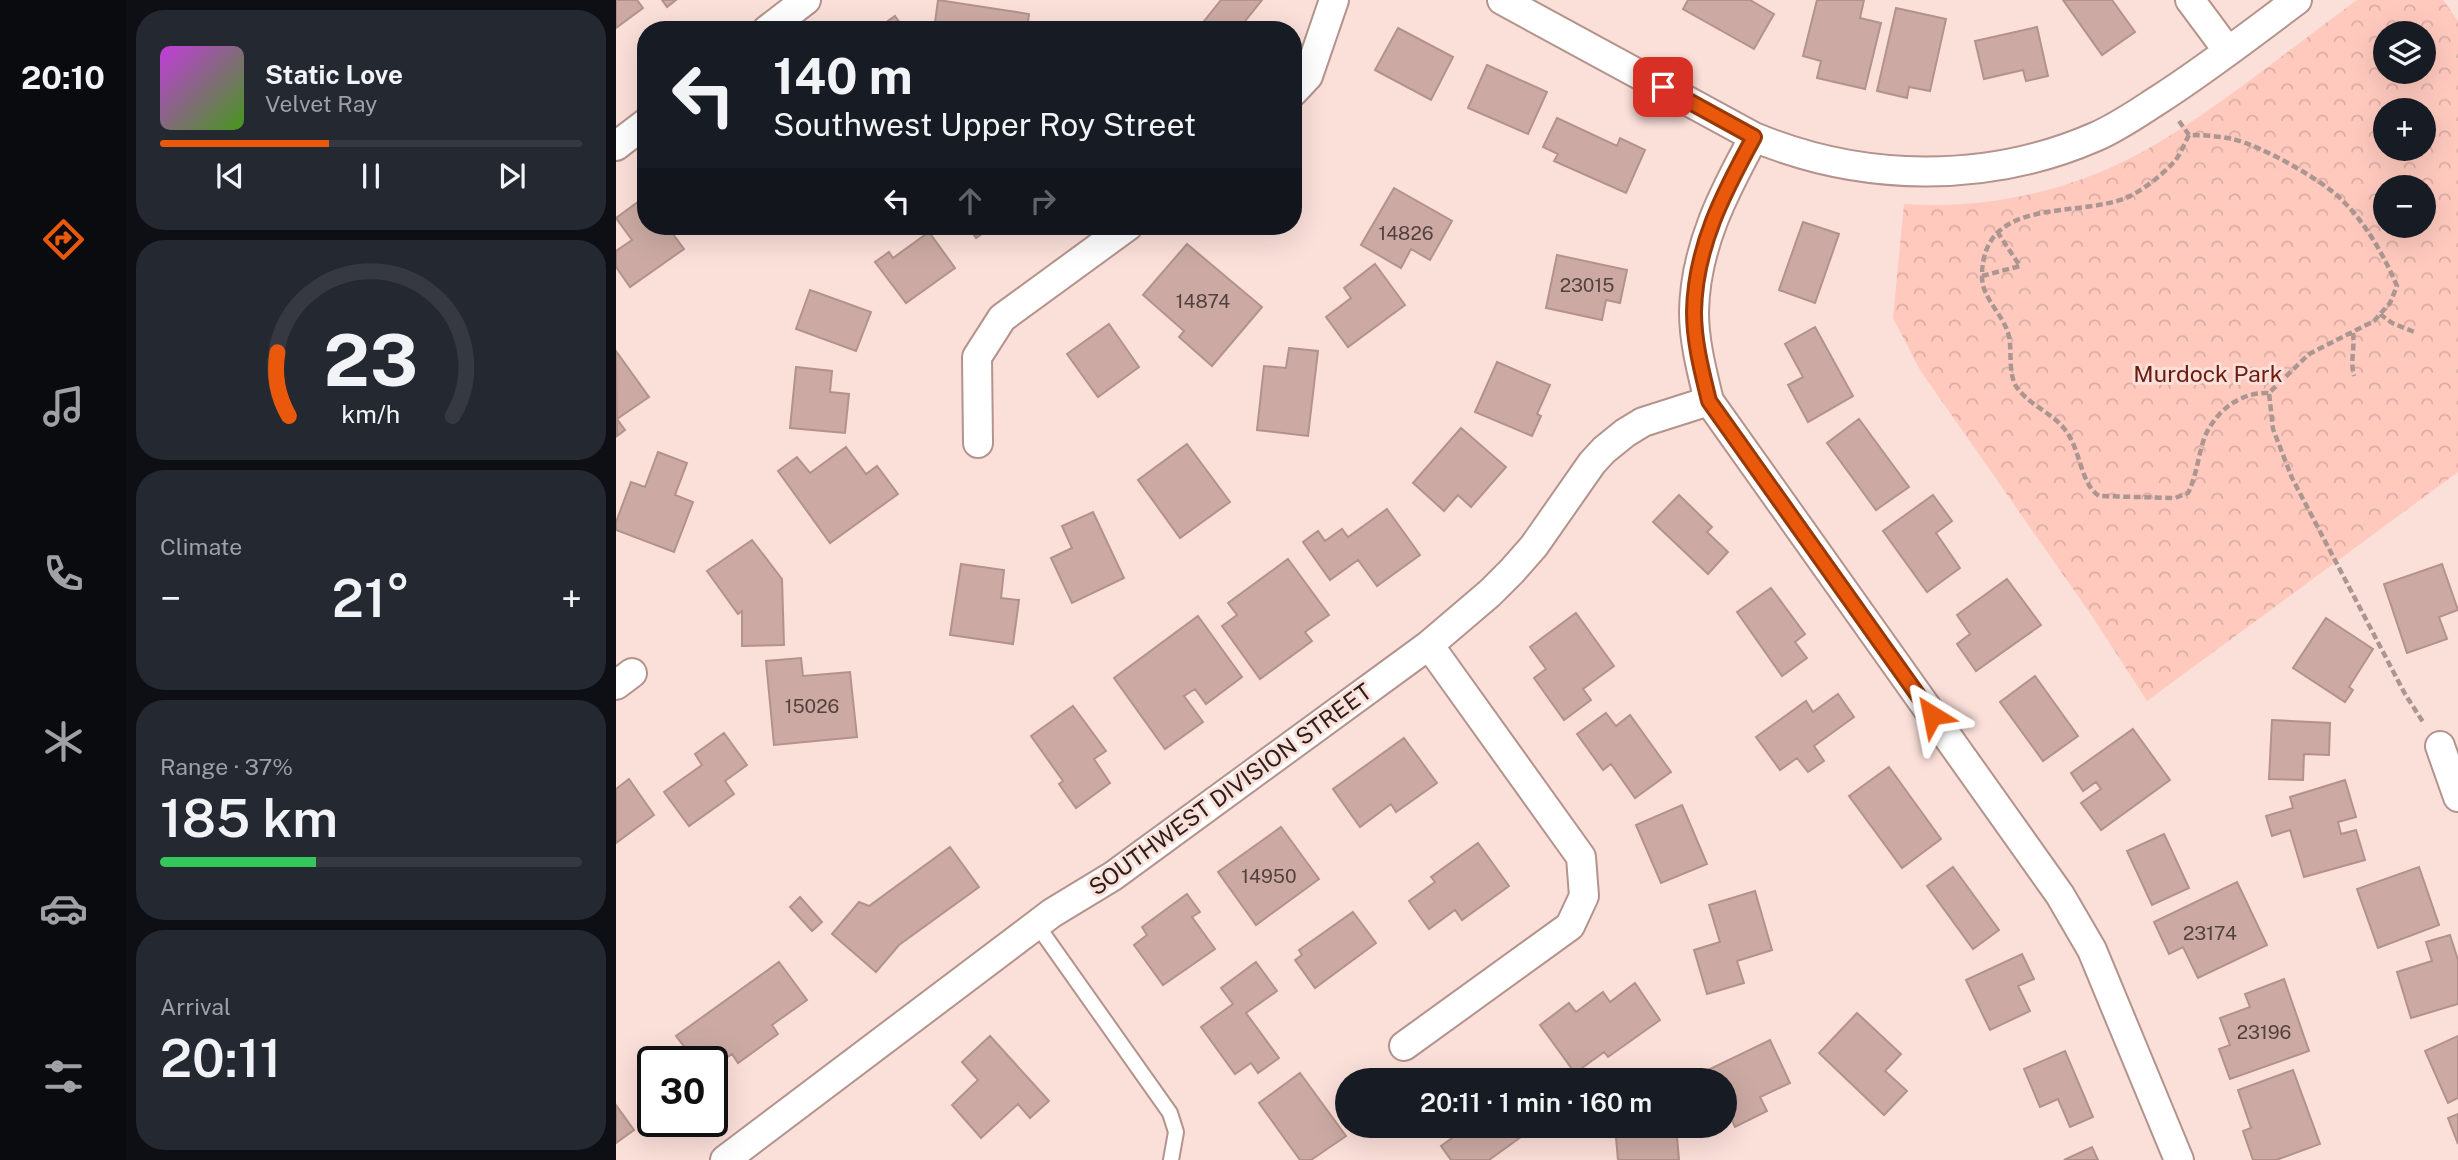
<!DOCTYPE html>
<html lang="en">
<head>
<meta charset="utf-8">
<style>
	body { margin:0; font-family:"Public Sans",sans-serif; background:#242831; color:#f1f3f6; height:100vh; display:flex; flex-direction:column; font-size:26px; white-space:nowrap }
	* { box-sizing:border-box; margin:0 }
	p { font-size:23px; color:#9ea1a6 }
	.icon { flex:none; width:38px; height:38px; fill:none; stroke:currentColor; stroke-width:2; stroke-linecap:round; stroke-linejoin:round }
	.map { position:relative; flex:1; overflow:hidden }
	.drawer { display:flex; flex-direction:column; gap:10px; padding:10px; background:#0d0f14; width:490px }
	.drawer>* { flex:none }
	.hud { position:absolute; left:21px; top:21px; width:665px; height:214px; border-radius:28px; box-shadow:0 7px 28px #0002; background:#171b24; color:#f1f3f6; overflow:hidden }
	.controls { position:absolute; left:1757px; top:21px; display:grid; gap:14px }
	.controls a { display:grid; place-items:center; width:63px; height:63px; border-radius:50%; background:#171b24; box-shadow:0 7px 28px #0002; font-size:35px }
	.speed { position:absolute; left:21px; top:1046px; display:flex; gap:14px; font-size:35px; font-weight:700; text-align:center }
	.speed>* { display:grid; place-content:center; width:91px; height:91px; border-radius:50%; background:#171b24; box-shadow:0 7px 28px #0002; line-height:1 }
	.speed .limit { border:4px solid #111; border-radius:10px; background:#fff; color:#111 }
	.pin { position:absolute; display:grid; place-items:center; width:60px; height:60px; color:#fff; margin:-30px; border-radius:14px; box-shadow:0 4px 10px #0006 }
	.me { position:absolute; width:77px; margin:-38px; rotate:325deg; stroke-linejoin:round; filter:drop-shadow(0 0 5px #0008) }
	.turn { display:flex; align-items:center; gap:24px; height:147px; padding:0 21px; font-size:32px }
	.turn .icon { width:91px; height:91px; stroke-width:2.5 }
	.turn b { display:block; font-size:49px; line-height:60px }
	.lanes { display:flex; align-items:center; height:66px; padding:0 21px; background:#0003; justify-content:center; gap:35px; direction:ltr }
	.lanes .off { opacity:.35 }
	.big { font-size:52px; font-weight:600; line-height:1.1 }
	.drawer .card { flex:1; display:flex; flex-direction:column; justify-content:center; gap:10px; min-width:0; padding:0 24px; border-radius:28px; background:#242831 }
	.drawer .dial { align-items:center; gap:0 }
	.dial svg { height:182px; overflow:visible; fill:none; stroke:#363941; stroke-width:7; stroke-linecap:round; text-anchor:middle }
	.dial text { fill:#f1f3f6; stroke:none }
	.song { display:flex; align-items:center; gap:21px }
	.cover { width:84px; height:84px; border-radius:10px; background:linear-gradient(135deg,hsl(290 70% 55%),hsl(100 70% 35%)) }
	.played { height:7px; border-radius:4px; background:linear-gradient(90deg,#ea580c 40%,#363941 40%) }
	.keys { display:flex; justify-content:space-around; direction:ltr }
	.heat { display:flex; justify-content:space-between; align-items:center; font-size:38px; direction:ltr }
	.charge { height:10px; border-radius:5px; background:linear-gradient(90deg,#34c759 37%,#363941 0) }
	.trip { position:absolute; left:719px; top:1068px; width:402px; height:70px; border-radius:35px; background:#171b24; box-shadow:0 7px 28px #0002; font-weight:600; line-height:70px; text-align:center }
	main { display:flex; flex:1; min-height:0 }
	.tabs { display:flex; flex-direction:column; width:126px; justify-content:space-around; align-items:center; background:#090b0e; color:#9ea1a6 }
	.tabs .icon { width:49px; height:49px }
	.tabs .selected { color:#ea580c }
	.tabs b { font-size:32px; color:#f1f3f6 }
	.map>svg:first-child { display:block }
	.forest { fill:url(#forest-crowns); fill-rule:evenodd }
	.building { fill:#ccaaa3; stroke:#b3928b; stroke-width:2 }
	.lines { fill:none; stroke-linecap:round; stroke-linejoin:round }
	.lane-casing { stroke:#b4938c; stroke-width:18 }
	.street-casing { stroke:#b4938c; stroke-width:32 }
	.path { stroke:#ac9691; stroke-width:4.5; stroke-dasharray:7 3.5; stroke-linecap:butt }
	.lane { stroke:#fff; stroke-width:14 }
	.street { stroke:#fff; stroke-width:28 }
	.route-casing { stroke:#983908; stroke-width:18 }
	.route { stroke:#ea580c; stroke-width:12 }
	.labels { text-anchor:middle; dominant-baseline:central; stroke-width:6; stroke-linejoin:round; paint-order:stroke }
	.number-label { font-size:19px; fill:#52413d }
	.park-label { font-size:23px; fill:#6b1b10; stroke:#fbdfd9 }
	.street-label { font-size:23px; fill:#2a1e1b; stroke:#fbdfd9 }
</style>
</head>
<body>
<main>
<nav class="tabs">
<b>20:10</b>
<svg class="icon selected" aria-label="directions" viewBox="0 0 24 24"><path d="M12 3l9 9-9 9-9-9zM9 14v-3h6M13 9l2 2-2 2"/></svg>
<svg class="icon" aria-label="music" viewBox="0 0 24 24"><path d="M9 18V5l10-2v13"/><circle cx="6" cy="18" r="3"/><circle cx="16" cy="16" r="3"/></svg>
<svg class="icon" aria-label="phone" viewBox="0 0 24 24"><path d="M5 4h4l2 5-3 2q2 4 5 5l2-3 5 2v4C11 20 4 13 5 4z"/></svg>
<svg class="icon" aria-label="climate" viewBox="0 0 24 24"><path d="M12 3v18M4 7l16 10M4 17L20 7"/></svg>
<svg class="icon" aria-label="car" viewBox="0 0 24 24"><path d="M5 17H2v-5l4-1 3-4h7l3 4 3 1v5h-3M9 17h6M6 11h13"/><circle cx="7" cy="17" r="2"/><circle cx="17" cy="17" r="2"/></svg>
<svg class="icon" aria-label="filters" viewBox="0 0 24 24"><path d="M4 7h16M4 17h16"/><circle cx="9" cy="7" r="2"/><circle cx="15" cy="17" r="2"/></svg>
</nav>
<section class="drawer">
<div class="card">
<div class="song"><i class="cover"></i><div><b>Static Love</b><p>Velvet Ray</p></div></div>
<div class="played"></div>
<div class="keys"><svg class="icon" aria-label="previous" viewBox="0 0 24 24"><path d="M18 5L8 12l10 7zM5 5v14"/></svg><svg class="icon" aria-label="pause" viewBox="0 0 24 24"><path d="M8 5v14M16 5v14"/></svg><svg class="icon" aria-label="next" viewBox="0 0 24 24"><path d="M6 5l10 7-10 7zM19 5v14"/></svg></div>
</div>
<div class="card dial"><svg viewBox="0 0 100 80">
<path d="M14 69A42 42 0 1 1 86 69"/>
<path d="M14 69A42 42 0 0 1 9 41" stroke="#ea580c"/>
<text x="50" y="56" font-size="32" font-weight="700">23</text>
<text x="50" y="72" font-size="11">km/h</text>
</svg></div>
<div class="card"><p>Climate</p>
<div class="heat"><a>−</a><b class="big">21°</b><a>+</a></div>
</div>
<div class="card"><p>Range · 37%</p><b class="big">185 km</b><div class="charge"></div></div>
<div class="card"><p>Arrival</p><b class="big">20:11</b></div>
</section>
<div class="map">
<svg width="1842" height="1160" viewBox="0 0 1842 1160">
	<defs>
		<pattern id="forest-crowns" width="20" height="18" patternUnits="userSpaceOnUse" patternTransform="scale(1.75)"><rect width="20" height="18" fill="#ffc9be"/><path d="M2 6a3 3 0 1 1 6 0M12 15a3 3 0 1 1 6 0" fill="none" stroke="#dbaca3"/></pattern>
	</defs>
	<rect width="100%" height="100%" fill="#fbdfd9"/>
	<path class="forest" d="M1741 0H1827L1842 21V472L1531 701 1476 616 1304 370 1277 318 1288 204C1370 210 1456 191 1528 151 1602 109 1672 50 1741 0ZM1769 33H1808V72H1769ZM1769 110H1808V149H1769ZM1769 187H1808V226H1769Z"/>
	<path class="building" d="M0 0H21L27 8 0 28Z
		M46 0H60L51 7Z
		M322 0 413 14 411 30H318Z
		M605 0H646L622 30H581Z
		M1072 0H1134L1158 14 1138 49 1067 9Z
		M1201 0H1248L1244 18 1265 23 1249 89 1201 78 1205 61 1187 56Z
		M1447 0H1496L1519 32 1486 55Z
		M1280 8 1330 19 1314 91 1293 87 1291 98 1261 91Z
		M279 16 289 30H259Z
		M1421 27 1432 76 1410 81 1407 70 1368 79 1359 41Z
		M782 28 837 57 815 100 759 70Z
		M871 65 931 92 912 134 852 108Z
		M941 118 1001 146 1004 138 1029 150 1010 193 938 161 942 154 927 147Z
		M778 188 836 221 814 260 795 249 785 268 745 245Z
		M30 196V226H51L68 249 14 287 0 267V251L16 240 0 218Z
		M1187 222 1223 234 1199 303 1163 290Z
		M352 226H377L360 238Z
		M313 232 339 268 290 303 259 262 273 252 277 258Z
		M571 244 646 307 596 366 563 337 568 331 527 295Z
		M941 255 1011 270 1004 303 990 300 986 320 930 308Z
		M759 264 789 305 732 347 710 317 735 298 728 288Z
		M194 290 255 312 240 351 180 329Z
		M493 324 523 367 482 397 451 354Z
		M1199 327 1237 396 1192 422 1172 385 1187 377 1169 344Z
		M673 348 702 351 692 436 641 430 648 366 670 368Z
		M0 351 33 397 1 419 9 430 1 436Z
		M881 362 934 385 921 414 925 416 916 436 859 412Z
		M180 367 216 371 214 392 233 394 229 433 174 428Z
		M1243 419 1293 487 1260 510 1211 443Z
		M845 428 890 467 855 507 842 495 828 511 797 483Z
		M571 444 614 502 564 538 522 480Z
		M230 447 250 474 261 466 282 494 214 543 162 471 181 457 194 473Z
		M42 452 71 463 59 495 77 502 58 552 0 530V522L15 482 29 487Z
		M1063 495 1096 527 1091 532 1112 552 1092 574 1037 522Z
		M1317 495 1336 521 1320 533 1344 568 1311 592 1267 531Z
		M771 509 804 555 761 586 742 560 714 580 687 542 702 531 709 541 726 529 732 537Z
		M477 512 508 578 456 603 435 558 456 548 446 526Z
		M136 540 166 579 168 645 126 646V611L122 614 91 571Z
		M672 559 713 615 689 632 696 641 644 679 606 626 621 615 612 603Z
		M345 564 388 570 385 598 403 600 397 644 334 635Z
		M1826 564 1842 610 1823 617 1831 639 1791 653 1768 584Z
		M1391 579 1425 625 1360 671 1341 644 1354 634 1341 615Z
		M1155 588 1189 634 1179 642 1191 658 1166 676 1121 612Z
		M960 613 998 666 967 689 975 700 948 720 918 678 930 669 914 647Z
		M582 616 626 677 590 704 579 689 568 696 587 722 549 749 498 678Z
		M1710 618 1757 649 1733 687 1737 690 1729 702 1677 668Z
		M185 658 187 676 234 672 241 737 158 745 150 661Z
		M1419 676 1462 736 1427 761 1384 702Z
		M1222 694 1238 717 1198 746 1208 761 1192 772 1181 758 1164 770 1140 737 1190 701 1197 712Z
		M457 706 490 751 478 759 494 783 460 808 443 784 447 781 415 736Z
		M990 713 1000 726 1014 715 1055 772 1019 798 995 764 987 770 961 734Z
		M1656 720 1714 723 1713 755 1688 754 1687 780 1653 779Z
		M1517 729 1554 780 1485 830 1465 803 1485 789 1480 782 1467 791 1455 773Z
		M108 733 131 765 109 781 118 794 73 826 48 792 86 765 79 754Z
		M788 738 821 783 780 812 775 804 744 827 717 789Z
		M1273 767 1325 839 1286 868 1233 796Z
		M13 779 38 815 0 843V789Z
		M1729 780 1740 817 1722 822 1725 834 1740 830 1749 860 1688 877 1674 830 1656 836 1650 816 1677 808 1674 797Z
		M1066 805 1091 864 1045 883 1020 825Z
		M665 827 703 879 640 925 602 872Z
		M1548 834 1573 888 1536 905 1511 851Z
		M862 843 893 886 846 920 839 910 813 929 793 901 819 882 815 877Z
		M334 847 363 887 283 945 260 972 216 934 243 902 253 906Z
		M1337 867 1383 930 1357 949 1311 886Z
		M1803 867 1823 925 1762 948 1741 889Z
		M1621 882 1651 945 1582 978 1567 947 1553 954 1538 922Z
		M1139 891 1156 950 1121 961 1128 983 1091 994 1078 950 1104 942 1093 905Z
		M571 894 584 912 576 917 599 949 547 985 518 945 531 935 526 927Z
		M184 897 206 922 196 931 174 907Z
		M737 912 760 943 699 988 679 960 686 955 683 950Z
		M1834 935 1842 960V1004L1795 1018 1781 972 1816 961 1810 942Z
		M1406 954 1418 979 1402 986 1414 1011 1374 1030 1350 980Z
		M163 962 191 1000 156 1025 162 1034 122 1063 116 1054 96 1068V1062H80L60 1036Z
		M640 962 661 991 630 1013 663 1058 642 1073 635 1063 619 1074 585 1027 617 1004 605 988Z
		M1668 979 1693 1051 1614 1079 1603 1049 1614 1045 1604 1018 1634 1007 1629 994Z
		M1019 983 1044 1020 992 1057 988 1052 959 1073 924 1025 953 1003 960 1012 987 992 994 1002Z
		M1241 1013 1285 1054 1269 1071 1291 1091 1268 1115 1203 1053Z
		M374 1036 433 1101 414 1118 402 1104 365 1138 336 1105 362 1080 346 1062Z
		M1842 1036V1098L1832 1103 1809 1051Z
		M1154 1040 1174 1083 1144 1097 1151 1111 1119 1127 1110 1106V1080H1097L1092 1070Z
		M1449 1051 1477 1117 1454 1127 1442 1099 1424 1107 1408 1069Z
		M1677 1070 1704 1144 1660 1160H1637L1627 1131 1635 1128 1622 1090Z
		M684 1073 730 1136 695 1160H684L643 1103Z
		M0 1105 18 1130 0 1143Z
		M1842 1114V1144L1832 1118Z
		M854 1125H920V1126L873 1160H835L825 1146Z
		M1024 1125H1060L1063 1160H1002L999 1127Z
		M1476 1147 1482 1160H1448Z"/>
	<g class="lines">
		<g class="lane-casing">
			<path id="lane" d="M421 925 554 1113 560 1132 555 1160"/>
		</g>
		<g class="street-casing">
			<path id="street" d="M886 0 1138 137C1246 182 1371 184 1479 137 1500 128 1519 115 1539 102 1588 71 1634 35 1681 0
				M1574 0 1612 51
				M151 30 190 0
				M677 92 692 76 718 0
				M1138 137C1108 192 1079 247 1078 312 1078 342 1086 372 1093 401L1444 895 1476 950 1563 1160
				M0 146 30 123
				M362 443 361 357 386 318 512 226
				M0 685 16 673
				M1824 746 1842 797
				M788 1046 954 926 968 896 965 857 813 645
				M109 1160 436 913 497 876 813 645 874 593 896 571 918 546 976 463 988 450 1009 433 1027 422 1093 401"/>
		</g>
		<path class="path" d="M1563 121 1573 135C1587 135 1602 136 1616 139 1644 145 1707 180 1727 201 1751 225 1768 256 1781 286L1774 303 1758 321 1693 354 1653 393 1657 429 1676 478 1789 694 1807 722
			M1573 135C1568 144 1564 156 1557 163 1546 175 1526 191 1510 198 1459 218 1367 196 1366 275 1365 301 1392 316 1394 343 1395 356 1393 379 1402 389 1415 406 1438 414 1450 431 1465 451 1464 483 1483 496L1559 498 1572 493C1581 475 1582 455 1589 436 1601 410 1624 392 1653 393
			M1366 276 1404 266 1382 233
			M1764 314 1776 323 1801 333
			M1737 333C1739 347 1734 362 1738 376"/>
		<use href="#lane" class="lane"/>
		<use href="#street" class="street"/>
	</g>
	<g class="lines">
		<g class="route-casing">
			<path id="route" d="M1047 87 1138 137C1108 192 1079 247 1078 312 1078 342 1086 372 1093 401L1316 715"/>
		</g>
		<use href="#route" class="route"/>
	</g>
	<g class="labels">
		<g class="number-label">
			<text x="790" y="233">14826</text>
			<text x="971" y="285">23015</text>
			<text x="587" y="301">14874</text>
			<text x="196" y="706">15026</text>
			<text x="653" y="876">14950</text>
			<text x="1594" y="933">23174</text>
			<text x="1648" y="1032">23196</text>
		</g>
		<g class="park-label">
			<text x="1592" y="373">Murdock Park</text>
		</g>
		<g class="street-label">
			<text transform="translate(614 789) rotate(-36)">SOUTHWEST DIVISION STREET</text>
		</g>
	</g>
</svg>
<div class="controls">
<a><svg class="icon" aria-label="layers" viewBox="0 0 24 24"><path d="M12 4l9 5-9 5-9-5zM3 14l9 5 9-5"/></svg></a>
<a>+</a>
<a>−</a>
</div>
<div class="speed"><div class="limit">30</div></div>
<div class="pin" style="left:1047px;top:87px;background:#d93025"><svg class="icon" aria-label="arrive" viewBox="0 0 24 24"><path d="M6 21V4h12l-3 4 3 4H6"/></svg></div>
<svg class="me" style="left:1316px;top:715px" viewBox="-20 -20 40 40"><path d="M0-17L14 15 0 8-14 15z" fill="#ea580c" stroke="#fff" stroke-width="4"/></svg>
<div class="trip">20:11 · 1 min · 160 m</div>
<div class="hud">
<div class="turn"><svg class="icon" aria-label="left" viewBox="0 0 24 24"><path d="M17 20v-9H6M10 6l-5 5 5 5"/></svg><div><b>140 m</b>Southwest Upper Roy Street</div></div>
<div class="lanes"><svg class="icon" aria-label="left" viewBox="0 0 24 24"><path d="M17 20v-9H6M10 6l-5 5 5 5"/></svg><svg class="icon off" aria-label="ahead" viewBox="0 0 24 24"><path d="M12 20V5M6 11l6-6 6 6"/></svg><svg class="icon off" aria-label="right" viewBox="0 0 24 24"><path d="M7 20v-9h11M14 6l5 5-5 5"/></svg></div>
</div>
</div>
</main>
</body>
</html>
